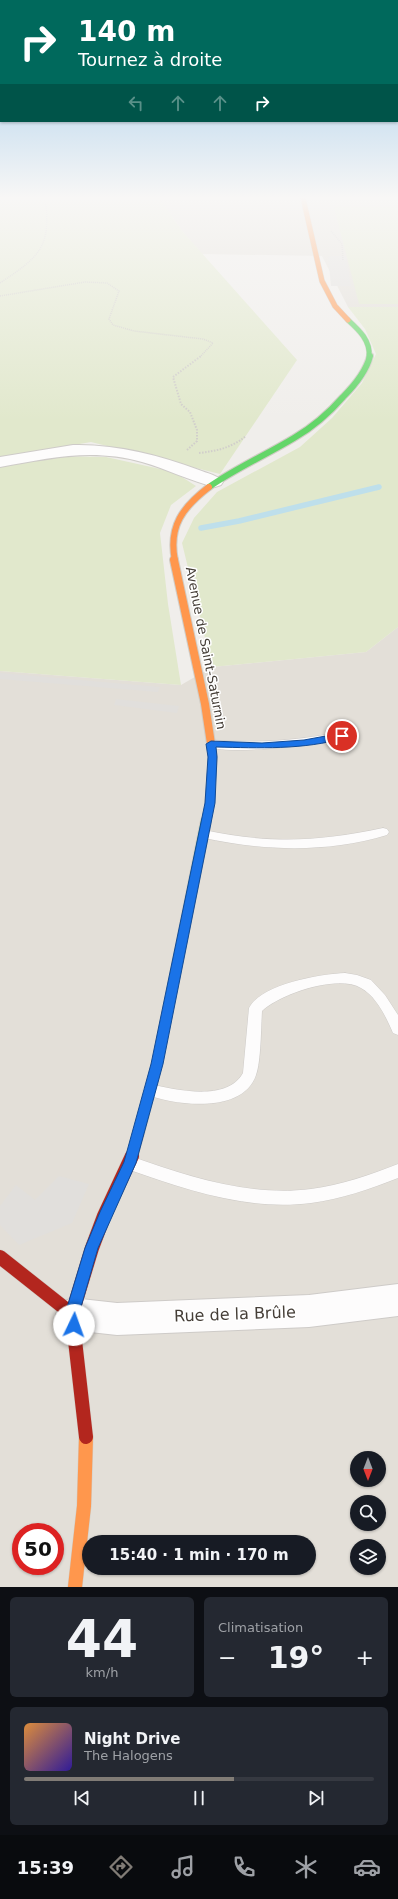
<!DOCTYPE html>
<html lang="fr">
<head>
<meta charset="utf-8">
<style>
	body { margin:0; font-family:"DejaVu Sans",sans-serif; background:#242831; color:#f1f3f6; height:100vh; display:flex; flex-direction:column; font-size:15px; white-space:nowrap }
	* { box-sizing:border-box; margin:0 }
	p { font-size:13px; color:#9ea1a6 }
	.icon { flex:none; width:22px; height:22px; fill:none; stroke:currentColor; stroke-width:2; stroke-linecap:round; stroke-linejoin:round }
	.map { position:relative; height:1587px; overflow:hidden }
	.drawer { display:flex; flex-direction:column; gap:10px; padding:10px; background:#0d0f14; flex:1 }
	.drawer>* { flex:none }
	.top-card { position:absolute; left:0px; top:0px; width:398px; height:122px; box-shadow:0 1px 3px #0004; background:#00695c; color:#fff; overflow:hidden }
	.needle { width:26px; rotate:180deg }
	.tools { position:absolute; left:350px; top:1451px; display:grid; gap:8px }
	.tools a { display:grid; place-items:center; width:36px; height:36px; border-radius:50%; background:#171b24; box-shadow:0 1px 3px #0004; font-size:20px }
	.speed { position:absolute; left:12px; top:1523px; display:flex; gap:8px; font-size:20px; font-weight:700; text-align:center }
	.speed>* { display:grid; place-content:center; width:52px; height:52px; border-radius:50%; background:#171b24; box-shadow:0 1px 3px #0004; line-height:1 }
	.speed .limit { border:6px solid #d22; background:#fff; color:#111 }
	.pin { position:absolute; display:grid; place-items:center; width:34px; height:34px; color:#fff; margin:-17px; border:2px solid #fff; border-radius:50%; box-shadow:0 1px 4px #0007 }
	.me { position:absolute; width:44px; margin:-22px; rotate:3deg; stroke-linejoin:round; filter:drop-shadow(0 0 3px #0008) }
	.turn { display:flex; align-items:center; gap:14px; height:84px; padding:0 12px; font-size:18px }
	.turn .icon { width:52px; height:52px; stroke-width:2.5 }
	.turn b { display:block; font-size:28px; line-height:34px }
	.lanes { display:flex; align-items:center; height:38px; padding:0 12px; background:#0003; justify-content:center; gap:20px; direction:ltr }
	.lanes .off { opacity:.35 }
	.big { font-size:30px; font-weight:600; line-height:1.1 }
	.drawer .tile { flex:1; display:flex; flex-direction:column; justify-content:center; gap:6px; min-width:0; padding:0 14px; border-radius:6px; background:#242831 }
	.drawer .dial { align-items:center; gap:0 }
	.dial b { font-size:52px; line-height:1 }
	.song { display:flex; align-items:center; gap:12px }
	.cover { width:48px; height:48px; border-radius:6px; background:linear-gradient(135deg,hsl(30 70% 55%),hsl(250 70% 35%)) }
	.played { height:4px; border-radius:2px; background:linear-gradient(90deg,#817c76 60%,#363941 60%) }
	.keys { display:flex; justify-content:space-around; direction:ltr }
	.heat { display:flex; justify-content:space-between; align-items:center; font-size:22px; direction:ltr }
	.drawer .tiles { flex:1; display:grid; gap:10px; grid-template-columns:1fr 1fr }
	.tile:last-child { grid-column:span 2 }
	.trip { position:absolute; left:82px; top:1535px; width:234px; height:40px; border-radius:20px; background:#171b24; box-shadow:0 1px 3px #0004; font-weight:600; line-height:40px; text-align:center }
	.dock { display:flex; height:64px; justify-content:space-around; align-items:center; background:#090b0e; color:#9ea1a6 }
	.dock .icon { width:28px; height:28px }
	.dock .current { color:#817c76 }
	.dock b { font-size:18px; color:#f1f3f6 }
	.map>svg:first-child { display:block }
	.residential { fill:#e3dfd8; fill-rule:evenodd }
	.green { fill:#e1e8cc }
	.parking { fill:#e1dfdc }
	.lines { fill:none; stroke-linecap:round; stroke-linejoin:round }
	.stream { stroke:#bedfeb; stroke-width:5.5 }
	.lane-casing { stroke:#cecbc8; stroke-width:1 }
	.street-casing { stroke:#cecbc8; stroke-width:2 }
	.fast-far3-casing { stroke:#d1ccc5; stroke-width:6 }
	.fast-far2-casing { stroke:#d1ccc5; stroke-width:8 }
	.fast-far1-casing { stroke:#d1ccc5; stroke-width:10 }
	.fast-casing { stroke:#d1ccc5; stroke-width:12 }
	.slow-far3-casing { stroke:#d1ccc5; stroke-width:6 }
	.slow-far2-casing { stroke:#d1ccc5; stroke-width:8 }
	.slow-far1-casing { stroke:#d1ccc5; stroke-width:10 }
	.slow-casing { stroke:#d1ccc5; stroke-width:15 }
	.jam-far1-casing { stroke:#d1ccc5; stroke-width:12 }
	.jam-casing { stroke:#d1ccc5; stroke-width:15 }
	.path-far1 { stroke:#d1cecb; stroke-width:1.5; stroke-dasharray:1 1; stroke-linecap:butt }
	.path { stroke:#d1cecb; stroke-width:2; stroke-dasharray:1.5 1.5; stroke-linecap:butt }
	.lane { fill:#fdfcfc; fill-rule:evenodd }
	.street { fill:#fdfcfc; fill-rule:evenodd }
	.fast-far3 { stroke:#63d668; stroke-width:5 }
	.fast-far2 { stroke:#63d668; stroke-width:6 }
	.fast-far1 { stroke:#63d668; stroke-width:8 }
	.fast { stroke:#63d668; stroke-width:10 }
	.slow-far3 { stroke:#ff974d; stroke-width:5 }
	.slow-far2 { stroke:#ff974d; stroke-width:6 }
	.slow-far1 { stroke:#ff974d; stroke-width:8 }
	.slow { stroke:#ff974d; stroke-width:14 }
	.jam-far1 { stroke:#b3261e; stroke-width:10 }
	.jam { stroke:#b3261e; stroke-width:14 }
	.route { fill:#1a73e8; stroke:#114b97 }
	.labels { text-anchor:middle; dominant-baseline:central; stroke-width:3; stroke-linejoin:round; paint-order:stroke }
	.street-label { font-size:13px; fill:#453e37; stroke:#fff }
	.near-street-label { font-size:16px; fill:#453e37; stroke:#fff }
</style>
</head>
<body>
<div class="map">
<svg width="398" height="1587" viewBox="0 0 398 1587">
	<rect width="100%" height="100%" fill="#f0eeeb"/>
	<path class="residential" d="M159 198H398V307H348L322 256 202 254 183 232Z
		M398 627V1587H0V671L181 685 212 667 366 652ZM357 1458H379V1480H357ZM357 1502H379V1524H357ZM21 1532H55V1566H21ZM89 1542H309V1568H89ZM357 1546H379V1568H357Z"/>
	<path class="green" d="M0 198H159L183 232 297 360 220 474 91 442 0 458Z
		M334 207H398V304H359Z
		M348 307H398V627L366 652 212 667 182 543 194 518 217 492 300 447 332 418 362 383 376 354 365 329Z
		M54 456 106 457 174 472 196 486 171 505 160 533 168 604 181 685 0 671V467Z"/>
	<path class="parking" d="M328 256H346L351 286H331Z
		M0 673 160 687 158 692 0 679Z
		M116 699 179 706 177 713 114 705Z
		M59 1176 89 1184 72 1223 19 1245 0 1225V1206L16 1185 35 1200Z"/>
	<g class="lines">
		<path class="stream" d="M201 528 239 521 379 487"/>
		<g class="lane-casing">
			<path id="lane" d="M351 730 355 731 356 734 355 737C335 742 215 759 206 744L211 740C259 744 304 740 351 730Z
				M383 828 387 829 389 832 387 835C327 853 265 851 204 838L200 837 198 834 200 831 204 830C271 844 316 842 383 828Z
				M345 973 357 975 371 980 385 995 398 1015V1035L393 1033C386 1017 377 997 361 988 338 974 280 994 262 1011 261 1027 261 1062 256 1075 243 1114 176 1106 145 1094L143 1090 145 1086 150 1084C176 1090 227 1102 243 1073L249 1008C261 984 321 974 345 973Z
				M130 1156C187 1176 249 1197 311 1189 341 1185 370 1175 398 1164V1178C370 1189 341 1199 311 1203 249 1211 187 1190 130 1170L125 1168 123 1163 125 1158Z"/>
		</g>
		<g class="street-casing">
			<path id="street" d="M73 445C117 444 158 455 199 470 206 473 218 475 223 482L221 485 215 487C190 481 167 469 142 462 92 448 50 458 0 467V457Z
				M398 1284V1316L309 1327 117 1335 72 1330 61 1325 56 1314 61 1303 72 1298 117 1303 309 1295Z"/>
		</g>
		<g class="fast-far3-casing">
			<path id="fast-far3" d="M348 320C359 330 371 341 369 357"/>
		</g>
		<g class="fast-far2-casing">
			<path id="fast-far2" d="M209 487C236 468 266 455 294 438 313 427 329 413 343 397 354 386 366 372 370 356"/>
		</g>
		<g class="fast-far1-casing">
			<path id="fast-far1" d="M206 822 209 807"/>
		</g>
		<g class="fast-casing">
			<path id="fast" d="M139 1133 157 1064 206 821"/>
		</g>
		<g class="slow-far3-casing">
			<path id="slow-far3" d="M303 198 322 281 335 306 348 320"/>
		</g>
		<g class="slow-far2-casing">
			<path id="slow-far2" d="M175 561C168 526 183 507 209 487"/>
		</g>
		<g class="slow-far1-casing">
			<path id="slow-far1" d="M174 560 205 704 213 757 209 807"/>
		</g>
		<g class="slow-casing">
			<path id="slow" d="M75 1587 84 1506 86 1437"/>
		</g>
		<g class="jam-far1-casing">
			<path id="jam-far1" d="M132 1157 139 1133"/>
		</g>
		<g class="jam-casing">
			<path id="jam" d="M0 1257 72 1314
				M86 1437 72 1314 92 1248 104 1216 132 1156"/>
		</g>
		<path class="path-far1" d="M331 231 342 244 343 261
			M0 283C39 257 52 247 45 198
			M0 296 85 282 107 283 119 291 109 319 113 325 134 331 203 339 213 343 200 357"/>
		<path class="path" d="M187 450 197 441V430L190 412 181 404 173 377 201 356
			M199 453C217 451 231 448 246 436"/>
		<use href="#lane" class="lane"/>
		<use href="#street" class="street"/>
		<use href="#fast-far3" class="fast-far3"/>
		<use href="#fast-far2" class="fast-far2"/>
		<use href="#fast-far1" class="fast-far1"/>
		<use href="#fast" class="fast"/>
		<use href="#slow-far3" class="slow-far3"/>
		<use href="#slow-far2" class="slow-far2"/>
		<use href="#slow-far1" class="slow-far1"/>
		<use href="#slow" class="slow"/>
		<use href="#jam-far1" class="jam-far1"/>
		<use href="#jam" class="jam"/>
	</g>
	<linearGradient id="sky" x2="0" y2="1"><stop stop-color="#97c5e9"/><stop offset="0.47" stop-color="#f8f7f6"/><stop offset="1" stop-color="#f8f7f6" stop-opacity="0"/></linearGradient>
	<rect width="398" height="421" fill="url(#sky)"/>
	<path class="route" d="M342 733 347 736 345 738C303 750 259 748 216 747L217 757 215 803 163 1064 136 1163 98 1248 79 1314 80 1325 78 1330 74 1332 69 1330 65 1314 85 1248 100 1212 124 1162 151 1064 205 803 208 757 206 744 211 741 262 743 304 740Z"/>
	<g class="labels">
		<g class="street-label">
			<text transform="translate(206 648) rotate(79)">Avenue de Saint-Saturnin</text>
		</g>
		<g class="near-street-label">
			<text transform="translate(235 1314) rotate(-2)">Rue de la Brûle</text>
		</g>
	</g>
</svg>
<div class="tools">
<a><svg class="needle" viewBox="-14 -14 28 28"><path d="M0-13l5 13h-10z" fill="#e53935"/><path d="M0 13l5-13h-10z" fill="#9ea1a6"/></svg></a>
<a><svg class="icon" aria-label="search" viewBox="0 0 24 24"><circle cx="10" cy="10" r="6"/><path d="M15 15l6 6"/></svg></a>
<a><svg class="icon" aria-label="layers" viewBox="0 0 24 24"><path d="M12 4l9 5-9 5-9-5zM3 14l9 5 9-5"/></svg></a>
</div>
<div class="speed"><div class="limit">50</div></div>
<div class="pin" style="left:342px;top:736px;background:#d93025"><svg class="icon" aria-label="arrive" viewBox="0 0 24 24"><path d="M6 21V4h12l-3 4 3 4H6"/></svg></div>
<svg class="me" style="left:74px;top:1325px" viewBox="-20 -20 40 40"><circle r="19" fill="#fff"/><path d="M0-13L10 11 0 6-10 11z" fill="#1a73e8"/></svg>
<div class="trip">15:40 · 1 min · 170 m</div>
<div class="top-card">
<div class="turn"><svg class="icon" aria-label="right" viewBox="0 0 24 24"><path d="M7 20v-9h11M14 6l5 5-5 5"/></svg><div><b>140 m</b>Tournez à droite</div></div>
<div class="lanes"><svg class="icon off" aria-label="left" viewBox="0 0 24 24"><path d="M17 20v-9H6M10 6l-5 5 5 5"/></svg><svg class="icon off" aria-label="ahead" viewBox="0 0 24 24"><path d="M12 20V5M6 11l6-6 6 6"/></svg><svg class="icon off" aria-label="ahead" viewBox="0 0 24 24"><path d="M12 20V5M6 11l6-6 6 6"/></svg><svg class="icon" aria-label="right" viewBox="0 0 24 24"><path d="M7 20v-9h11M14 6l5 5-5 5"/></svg></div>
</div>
</div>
<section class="drawer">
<div class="tiles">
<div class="tile dial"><b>44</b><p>km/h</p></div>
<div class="tile"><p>Climatisation</p>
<div class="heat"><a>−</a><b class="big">19°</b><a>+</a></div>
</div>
<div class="tile">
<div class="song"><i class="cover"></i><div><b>Night Drive</b><p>The Halogens</p></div></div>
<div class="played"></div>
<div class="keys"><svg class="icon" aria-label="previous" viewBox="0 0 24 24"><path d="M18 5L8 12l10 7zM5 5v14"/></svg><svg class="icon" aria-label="pause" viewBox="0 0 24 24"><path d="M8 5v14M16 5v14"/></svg><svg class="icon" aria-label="next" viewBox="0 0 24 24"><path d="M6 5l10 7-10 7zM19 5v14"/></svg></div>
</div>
</div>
</section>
<nav class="dock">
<b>15:39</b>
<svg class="icon current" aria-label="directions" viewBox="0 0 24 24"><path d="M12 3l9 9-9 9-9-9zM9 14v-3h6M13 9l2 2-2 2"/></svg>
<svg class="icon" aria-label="music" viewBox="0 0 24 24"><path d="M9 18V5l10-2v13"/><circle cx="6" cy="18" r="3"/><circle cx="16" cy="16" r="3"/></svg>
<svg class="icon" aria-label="phone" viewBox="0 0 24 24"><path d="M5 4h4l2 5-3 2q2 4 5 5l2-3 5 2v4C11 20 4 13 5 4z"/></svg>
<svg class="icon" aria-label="climate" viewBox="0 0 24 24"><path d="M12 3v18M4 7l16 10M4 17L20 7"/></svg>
<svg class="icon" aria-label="car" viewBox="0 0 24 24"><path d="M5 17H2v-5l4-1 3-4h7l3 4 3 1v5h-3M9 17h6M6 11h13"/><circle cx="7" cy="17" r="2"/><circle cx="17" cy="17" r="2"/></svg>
</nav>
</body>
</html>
